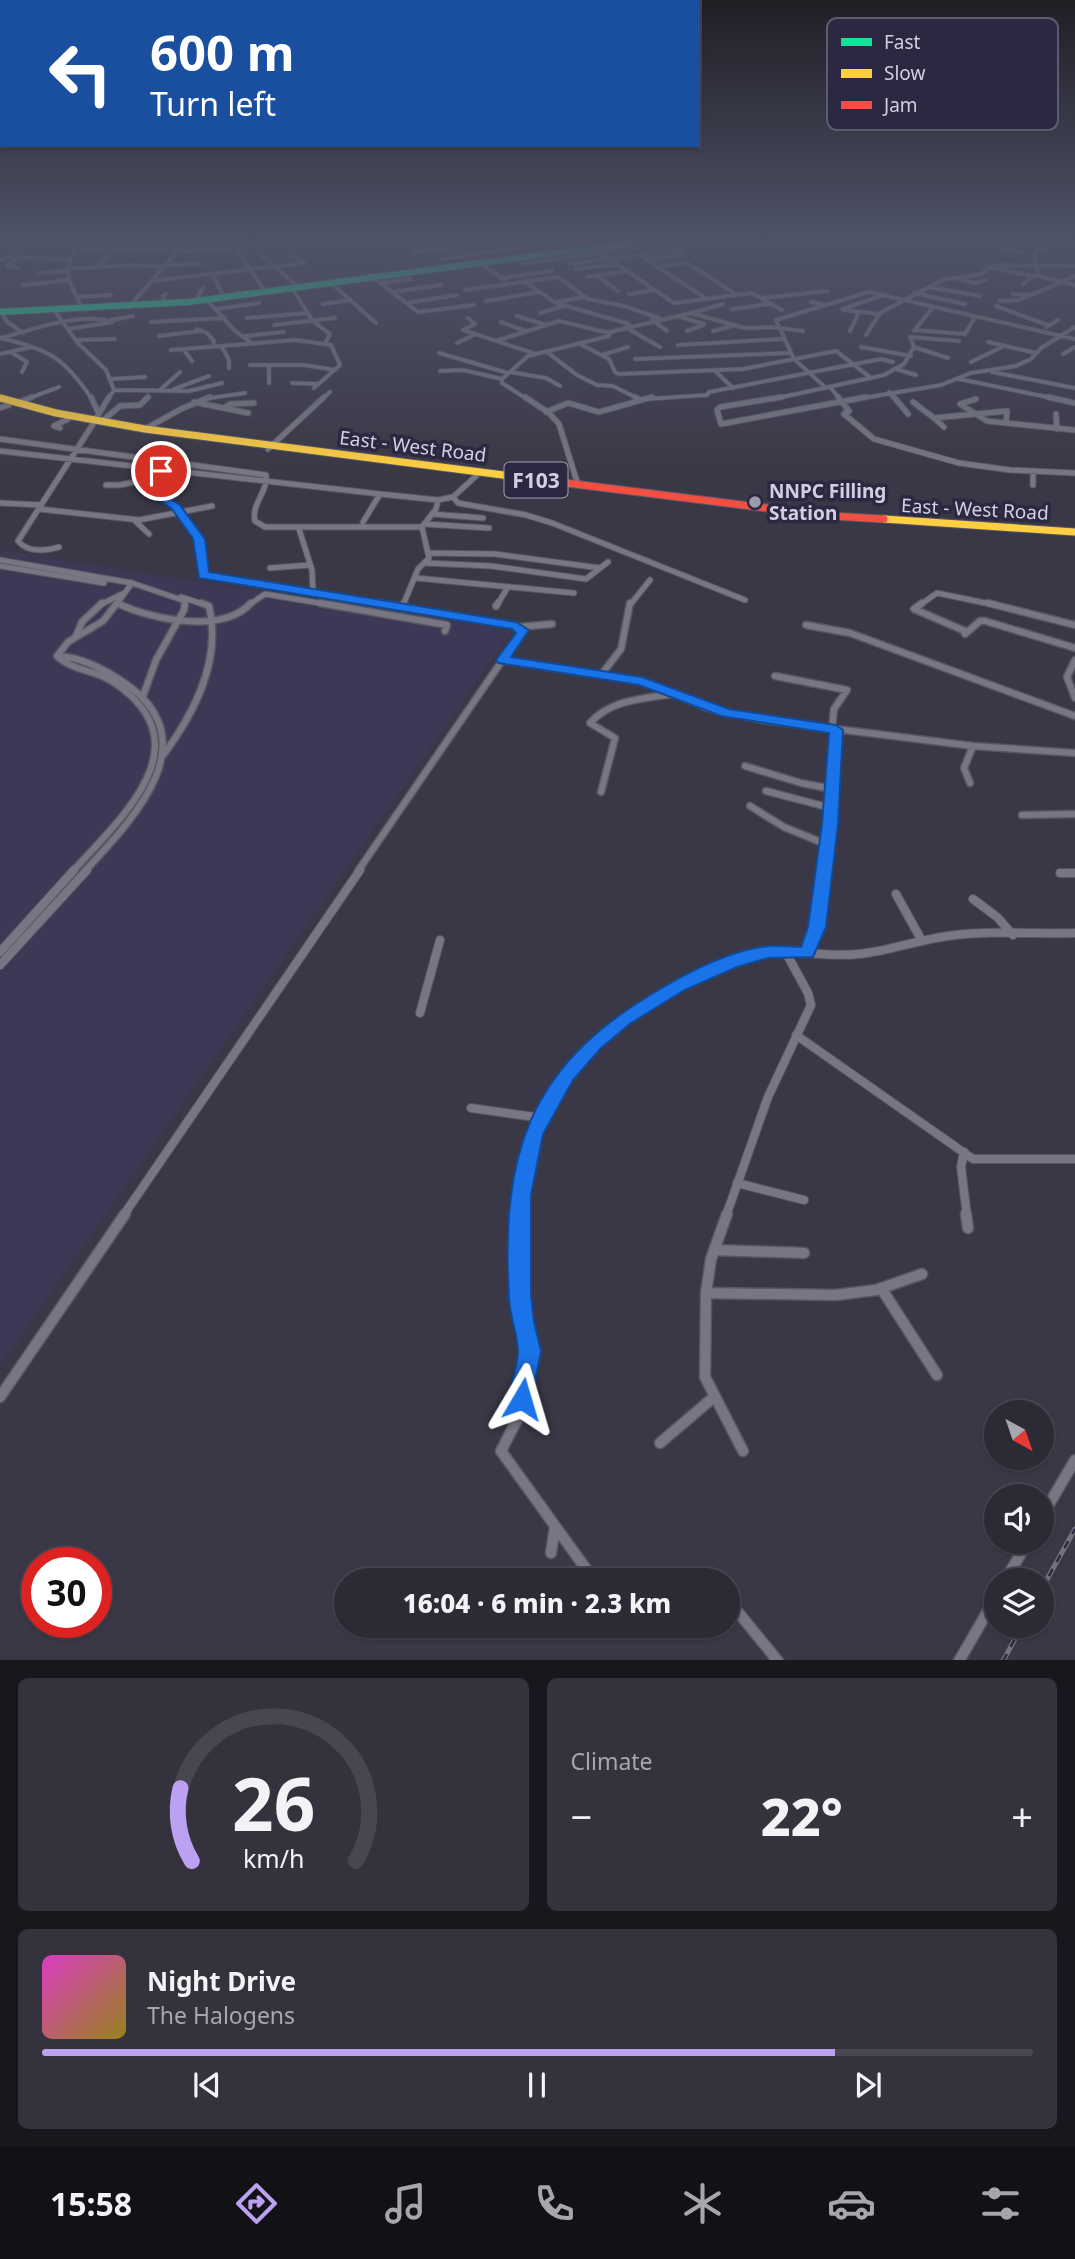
<!DOCTYPE html>
<html lang="en">
<head>
<meta charset="utf-8">
<style>
	body { margin:0; font-family:"Noto Sans",sans-serif; background:#34323c; color:#f1f3f6; height:100vh; display:flex; flex-direction:column; font-size:26px; white-space:nowrap }
	* { box-sizing:border-box; margin:0 }
	p { font-size:23px; color:#a6a7ac }
	.icon { flex:none; width:38px; height:38px; fill:none; stroke:currentColor; stroke-width:2; stroke-linecap:round; stroke-linejoin:round }
	.map { position:relative; height:1660px; overflow:hidden }
	.panel { display:flex; flex-direction:column; gap:18px; padding:18px; background:#18171d; flex:1 }
	.panel>* { flex:none }
	.hud { position:absolute; left:0px; top:0px; width:700px; height:147px; box-shadow:0 2px 5px #0004,0 0 0 2px #48464f; background:#1a4fa0; color:#fff; overflow:hidden }
	.needle { width:46px; rotate:140deg }
	.fabs { position:absolute; left:984px; top:1400px; display:grid; gap:14px }
	.fabs a { display:grid; place-items:center; width:70px; height:70px; border-radius:50%; background:#2c2a34; box-shadow:0 2px 5px #0004,0 0 0 2px #48464f; font-size:35px }
	.speed { position:absolute; left:21px; top:1547px; display:flex; gap:14px; font-size:35px; font-weight:700; text-align:center }
	.speed>* { display:grid; place-content:center; width:91px; height:91px; border-radius:50%; background:#2c2a34; box-shadow:0 2px 5px #0004,0 0 0 2px #48464f; line-height:1 }
	.speed .limit { border:10px solid #d22; background:#fff; color:#111 }
	.pin { position:absolute; display:grid; place-items:center; width:60px; height:60px; color:#fff; margin:-30px; border:4px solid #fff; border-radius:50%; box-shadow:0 2px 7px #0007 }
	.me { position:absolute; width:77px; margin:-38px; rotate:7deg; stroke-linejoin:round; filter:drop-shadow(0 0 5px #0008) }
	.turn { display:flex; align-items:center; gap:24px; height:147px; padding:0 35px; font-size:32px }
	.turn .icon { width:91px; height:91px; stroke-width:2.5 }
	.turn b { display:block; font-size:49px; line-height:60px }
	.big { font-size:52px; font-weight:800; line-height:1.1 }
	.panel .tile { flex:1; display:flex; flex-direction:column; justify-content:center; gap:10px; min-width:0; padding:0 24px; border-radius:10px; background:#34323c }
	.panel .dial { align-items:center; gap:0 }
	.dial svg { height:182px; overflow:visible; fill:none; stroke:#48464f; stroke-width:7; stroke-linecap:round; text-anchor:middle }
	.dial text { fill:#f1f3f6; stroke:none }
	.song { display:flex; align-items:center; gap:21px }
	.cover { width:84px; height:84px; border-radius:10px; background:linear-gradient(135deg,hsl(310 70% 55%),hsl(50 70% 35%)) }
	.played { height:7px; border-radius:4px; background:linear-gradient(90deg,#bca0f2 80%,#48464f 80%) }
	.keys { display:flex; justify-content:space-around; direction:ltr }
	.heat { display:flex; justify-content:space-between; align-items:center; font-size:38px; direction:ltr }
	.panel .tiles { flex:1; display:grid; gap:18px; grid-template-columns:1fr 1fr }
	.tile:last-child { grid-column:span 2 }
	.trip { position:absolute; left:334px; top:1568px; width:406px; height:70px; border-radius:35px; background:#2c2a34; box-shadow:0 2px 5px #0004,0 0 0 2px #48464f; font-weight:800; line-height:70px; text-align:center }
	.menu { display:flex; height:112px; justify-content:space-around; align-items:center; background:#121115; color:#a6a7ac }
	.menu .icon { width:49px; height:49px }
	.menu .selected { color:#bca0f2 }
	.menu b { font-size:32px; color:#f1f3f6 }
	.map>svg:first-child { display:block }
	.built { fill:#3d3856 }
	.lines { fill:none; stroke-linecap:round; stroke-linejoin:round }
	.street-far4-casing { stroke:#585663; stroke-width:5 }
	.street-far3-casing { stroke:#585663; stroke-width:7 }
	.street-far2-casing { stroke:#585663; stroke-width:9 }
	.street-far1-casing { stroke:#585663; stroke-width:10 }
	.street-casing { stroke:#585663; stroke-width:13 }
	.fast-casing { stroke:#585663; stroke-width:8 }
	.slow-far1-casing { stroke:#585663; stroke-width:8 }
	.slow-casing { stroke:#585663; stroke-width:9 }
	.jam-casing { stroke:#585663; stroke-width:9 }
	.street-far4 { stroke:#777682; stroke-width:3.5 }
	.street-far3 { stroke:#777682; stroke-width:5 }
	.street-far2 { stroke:#777682; stroke-width:6 }
	.street-far1 { stroke:#777682; stroke-width:8 }
	.street { stroke:#777682; stroke-width:10 }
	.fast { stroke:#16e098; stroke-width:6 }
	.slow-far1 { stroke:#ffcf43; stroke-width:6 }
	.slow { stroke:#ffcf43; stroke-width:7 }
	.jam { stroke:#f24e42; stroke-width:7 }
	.rail-casing { stroke:#75747d; stroke-width:5 }
	.rail { stroke:#2c2841; stroke-width:2.5; stroke-dasharray:8; stroke-linecap:butt }
	.route { fill:#1a73e8; stroke:#114b97; stroke-width:2 }
	.poi-dot { fill:#9c9baa; stroke:#2c2841; stroke-width:2.5 }
	.labels { text-anchor:middle; dominant-baseline:central; stroke-width:7; stroke-linejoin:round; paint-order:stroke }
	.far-street-label { font-size:19px; fill:#d1d0e0; stroke:#2c2841 }
	.far-poi-label { font-size:19px; font-weight:bold; fill:#d1d0e0; stroke:#2c2841; text-anchor:start }
	.shield { fill:#2c2841; stroke:#a09eb0; stroke-width:2 }
	.shield-label { font-size:21px; font-weight:bold; fill:#d1d0e0 }
	.key { fill:#2c2841; stroke:#5e5a71; stroke-width:2 }
	.key-label { font-size:19px; fill:#d1d0e0 }
</style>
</head>
<body>
<div class="map">
<svg width="1075" height="1661" viewBox="0 0 1075 1661">
	<rect width="100%" height="100%" fill="#3a3846"/>
	<path class="built" d="M0 550 512 631 0 1366Z"/>
	<g class="lines">
		<g class="street-far4-casing">
			<path id="street-far4" d="M26 239H104
				M404 239 410 243 435 239
				M987 239 994 246 1021 253
				M184 242 230 239
				M0 246 16 239
				M76 247 179 248
				M236 248 264 290
				M1003 248 1004 241 1009 239
				M176 252 288 243
				M258 252 297 286
				M290 252 305 263
				M413 252 510 239
				M602 254 674 303 752 293 782 310
				M639 255 707 299
				M17 258 8 266 18 268
				M442 259 579 239
				M646 259 681 255
				M0 260 8 257 67 259
				M479 262 504 280
				M521 264 669 244
				M570 264 682 249
				M166 265 200 264
				M97 267 110 253
				M657 267 687 263 737 295
				M993 268 1033 276
				M65 269 131 265 163 267
				M576 269 616 264
				M39 273 66 271
				M213 275 223 296
				M598 276 618 291
				M1039 276 1034 259 1036 251 1075 239
				M373 277 418 312 474 305
				M587 277 627 271
				M500 278 552 271
				M956 278 974 283 986 280
				M152 281 305 263
				M525 282 556 303 629 324
				M331 283 376 323
				M380 283 411 279
				M1023 284 1033 276H1039L1075 285
				M23 285 69 280
				M929 287 980 296
				M292 288 313 321 330 334 325 344
				M466 290 558 277 588 299 624 306 659 318
				M392 292 441 285
				M914 293 965 304
				M629 294 654 290
				M1013 294 1028 295
				M77 297 111 295
				M763 298 827 291
				M201 299 198 296 203 288
				M207 300 235 331 253 344
				M486 301 539 292
				M1000 301 1019 300 1075 276
				M555 302 586 297
				M811 302 825 305
				M165 303 163 296 166 294
				M406 303 457 295
				M323 304 350 300
				M996 306 1048 325
				M129 307 188 239
				M82 308C67 278 59 265 85 239
				M217 309 259 303
				M732 309 770 304
				M842 309 884 295
				M54 310 77 342 106 370 114 390 108 399
				M844 310 878 314
				M2 312 6 321 23 333
				M540 313 564 306
				M692 313 723 304
				M517 316 546 325
				M677 316 704 324
				M247 318 308 313
				M111 320 133 316
				M652 320 667 331
				M151 322 225 318
				M501 322 525 331
				M274 325 335 318
				M625 327 660 347
				M1046 327 1058 320
				M778 328 803 331
				M69 329 112 322
				M197 329 207 333 214 341 213 347
				M463 330 536 354
				M463 330 475 324 468 318
				M914 330 965 334 975 317
				M687 331 703 325
				M713 331 736 325
				M850 331 859 312
				M914 331 933 307
				M866 335 880 313 942 280 982 274 989 267 1001 265 1075 266
				M159 336 200 331
				M245 336 284 332
				M910 337 959 341
				M0 338C49 350 63 356 92 399
				M1 338C31 330 82 311 112 322
				M77 340 115 339
				M499 340 559 321 609 333
				M988 342 1036 353
				M457 343 476 334
				M582 345 609 359 615 372 619 374 743 369 836 351 871 378
				M678 345 783 339
				M222 347 229 360V368
				M861 347 911 356
				M914 347 948 358
				M171 350 296 340 331 345 340 365 314 388
				M184 350 192 361
				M11 352 27 362 22 372
				M547 352 577 375 597 385 613 386 639 399
				M439 353 508 373
				M0 354 32 347
				M1063 354 1075 347
				M602 355 628 347
				M635 359 789 353
				M971 362 1004 346
				M250 365H304L335 370
				M269 366V383
				M896 369 916 375
				M714 370 733 388
				M440 371 463 370 502 379
				M510 372 546 378 560 386
				M992 372 1075 388
				M111 379 145 377
				M959 379 1057 399
				M292 383 318 384
				M830 387 840 399
				M826 388 794 359 776 320 869 292 1075 339
				M174 389 209 376
				M114 390 189 391 222 383
				M160 390 180 372
				M889 392 895 399
				M27 399 59 387
				M146 399 149 397
				M203 399 245 393
				M322 399 330 392
				M527 399 502 383V379L528 356 609 336 610 332 691 313 745 328 778 327
				M646 399 707 395 709 392 881 359 893 362
				M773 399 884 375 904 364 914 347 910 337
				M857 399 941 385 971 373 1016 366 1031 359 1041 348 1075 327"/>
		</g>
		<g class="street-far3-casing">
			<path id="street-far3" d="M91 397 98 412
				M525 397 549 413 559 424 578 485
				M635 397 640 400
				M782 397 720 407 717 410 721 424 866 397
				M838 397 849 411 844 414 874 439 959 463 1010 470 1075 473
				M894 397 908 414
				M1048 397 1075 403
				M976 399 960 404 987 421 1075 430
				M194 402 248 413
				M913 402 934 418
				M17 403 32 397
				M0 408 9 405
				M224 408 230 404 254 403
				M546 412 568 403 599 412 652 397
				M1056 414 1057 429
				M95 420 109 397
				M101 422 120 406 140 405 148 397
				M944 427 934 418 1007 411 1006 423
				M60 428 54 426 68 419
				M145 429 181 409 210 397
				M0 439 266 475C268 492 251 504 255 521L265 527H422
				M268 449 324 397
				M0 451 380 494
				M161 470 158 477 163 499C194 518 199 541 204 575L389 605
				M1033 471V485
				M106 485H120L158 477
				M453 497 458 503 526 515 552 523 745 600
				M0 503 41 505
				M39 509 139 520 212 506
				M432 514 483 518
				M134 520 149 534
				M363 522 380 494 438 500 453 497 476 476
				M424 524 489 528
				M299 529 312 570 313 593
				M59 547C45 551 28 553 18 541L93 424
				M430 553 495 554 600 568
				M0 560 132 583 185 601V605
				M426 563 491 566 586 579 608 562
				M0 566 104 583
				M270 568 310 565
				M416 578 574 593
				M181 597 206 605
				M119 604 122 605
				M100 605 122 594
				M116 605 132 583
				M249 605 265 594 331 605
				M403 605 418 569 429 558 422 527 436 509 438 500
				M497 605 508 587
				M630 605 650 580
				M920 605 937 593 995 605"/>
		</g>
		<g class="street-far2-casing">
			<path id="street-far2" d="M320 603 447 625 445 631
				M922 603 914 609 967 632
				M988 603 1075 625
				M119 604C153 620 223 634 251 603
				M496 606 498 603
				M402 608 404 603
				M806 625 850 633 1075 716
				M519 627 552 624
				M965 634 980 621H985L1075 648
				M76 636 82 622 102 603
				M57 656 68 642 103 621 117 603
				M57 656C71 670 94 670 110 680 208 742 123 816 73 871
				M57 656C82 657 106 670 126 684 209 742 132 820 85 871
				M502 660 642 681 708 708 764 720 973 746 1075 753
				M1075 660 1067 677 1075 698
				M601 675 621 649 630 603
				M775 676 847 690 834 709 832 729
				M143 696 156 660 184 610 185 603
				M164 754C195 712 222 660 209 606L201 603
				M745 766 801 783 832 789
				M970 783 964 768 973 746
				M766 791 831 808
				M601 792 615 738 590 723C612 698 646 699 677 693
				M750 806 784 827 828 845
				M1022 815 1075 814
				M358 871 523 630 516 626 378 603
				M826 871 836 730"/>
		</g>
		<g class="street-far1-casing">
			<path id="street-far1" d="M1060 873H1075
				M896 894 922 941
				M973 899 997 917 1013 935
				M0 952 74 870
				M807 953 815 927 826 870
				M0 965 87 870
				M420 1013 440 940
				M796 1035 973 1159H1075
				M471 1108 542 1118
				M964 1152 961 1167 967 1216
				M737 1183 804 1200
				M123 1216 360 870
				M519 1216C520 1181 527 1145 543 1113 581 1039 676 969 759 954 792 948 826 958 859 954 889 951 918 940 948 936 990 930 1033 934 1075 933
				M726 1216 768 1097 811 1005 808 993 785 951"/>
		</g>
		<g class="street-casing">
			<path id="street" d="M520 1214V1299L529 1354 520 1414 501 1451 594 1580
				M727 1214 711 1259 706 1293 705 1377 743 1451
				M966 1214 968 1228
				M714 1250 804 1253
				M881 1288 937 1375
				M706 1293 836 1295 876 1290 922 1274
				M0 1397 125 1214
				M660 1443 715 1396
				M1041 1518 1075 1460
				M551 1553 555 1527
				M1005 1580 1028 1542
				M728 1600 778 1661
				M674 1633 681 1626
				M959 1661 996 1597"/>
		</g>
		<g class="fast-casing">
			<path id="fast" d="M0 312 188 302 599 247"/>
		</g>
		<g class="slow-far1-casing">
			<path id="slow-far1" d="M607 246 656 239
				M0 398 5 399"/>
		</g>
		<g class="slow-casing">
			<path id="slow" d="M0 398 56 413 145 429 542 480
				M884 519 1075 532"/>
		</g>
		<g class="jam-casing">
			<path id="jam" d="M542 480 831 516 884 519"/>
		</g>
		<use href="#street-far4" class="street-far4"/>
		<use href="#street-far3" class="street-far3"/>
		<use href="#street-far2" class="street-far2"/>
		<use href="#street-far1" class="street-far1"/>
		<use href="#street" class="street"/>
		<use href="#fast" class="fast"/>
		<use href="#slow-far1" class="slow-far1"/>
		<use href="#slow" class="slow"/>
		<use href="#jam" class="jam"/>
		<g class="rail-casing">
			<path id="rail" d="M1041 1590 1075 1529
				M1003 1661 1022 1626"/>
		</g>
		<use href="#rail" class="rail"/>
	</g>
	<linearGradient id="sky" x2="0" y2="1"><stop stop-color="#201f26"/><stop offset="0.51" stop-color="#4f5368"/><stop offset="1" stop-color="#4f5368" stop-opacity="0"/></linearGradient>
	<rect width="1075" height="472" fill="url(#sky)"/>
	<path class="route" d="M161 467 167 471 164 477 169 498 180 505 205 539 209 572 516 622 529 630 511 657 642 677 729 709 836 725 843 730 838 824 826 927 813 957 768 958 737 967 685 990 631 1023 601 1048 573 1080 543 1134 531 1195V1295L534 1322 541 1351 530 1407 522 1410 513 1407C505 1389 519 1369 518 1350 517 1333 510 1316 509 1298 501 1158 526 1069 652 994 686 973 729 950 769 946 779 945 790 947 801 947L808 927 822 824 829 733 721 716 639 685 498 663 496 660 516 633 512 629 199 578 193 539 172 509 158 499 153 477 158 468Z"/>
	<circle class="poi-dot" cx="755" cy="502" r="7"/>
	<g class="labels">
		<g class="far-street-label">
			<text transform="translate(413 446) rotate(7)">East - West Road</text>
			<text transform="translate(975 509) rotate(3)">East - West Road</text>
		</g>
		<g class="far-poi-label">
			<text x="769" y="491">NNPC Filling<tspan x="769" dy="22">Station</tspan></text>
		</g>
		<rect class="shield" x="504.5" y="462.5" width="63" height="35" rx="5"/>
		<g class="shield-label">
			<text x="536" y="480">F103</text>
		</g>
	</g>
	<rect x="827" y="18" width="231" height="112" rx="10" class="key"/>
	<rect x="841" y="38" width="31" height="8" fill="#16e098"/>
	<rect x="841" y="69" width="31" height="9" fill="#ffcf43"/>
	<rect x="841" y="101" width="31" height="8" fill="#f24e42"/>
	<g class="key-label">
		<text x="884" y="49">Fast</text>
		<text x="884" y="80">Slow</text>
		<text x="884" y="112">Jam</text>
	</g>
</svg>
<div class="fabs">
<a><svg class="needle" viewBox="-14 -14 28 28"><path d="M0-13l5 13h-10z" fill="#e53935"/><path d="M0 13l5-13h-10z" fill="#a6a7ac"/></svg></a>
<a><svg class="icon" aria-label="sound" viewBox="0 0 24 24"><path d="M4 9h4l5-4v14l-5-4H4zM17 9q2 3 0 6"/></svg></a>
<a><svg class="icon" aria-label="layers" viewBox="0 0 24 24"><path d="M12 4l9 5-9 5-9-5zM3 14l9 5 9-5"/></svg></a>
</div>
<div class="speed"><div class="limit">30</div></div>
<div class="pin" style="left:161px;top:471px;background:#d93025"><svg class="icon" aria-label="arrive" viewBox="0 0 24 24"><path d="M6 21V4h12l-3 4 3 4H6"/></svg></div>
<svg class="me" style="left:522px;top:1399px" viewBox="-20 -20 40 40"><path d="M0-17L14 15 0 8-14 15z" fill="#1a73e8" stroke="#fff" stroke-width="4"/></svg>
<div class="trip">16:04 · 6 min · 2.3 km</div>
<div class="hud">
<div class="turn"><svg class="icon" aria-label="left" viewBox="0 0 24 24"><path d="M17 20v-9H6M10 6l-5 5 5 5"/></svg><div><b>600 m</b>Turn left</div></div>
</div>
</div>
<section class="panel">
<div class="tiles">
<div class="tile dial"><svg viewBox="0 0 100 80">
<path d="M14 69A42 42 0 1 1 86 69"/>
<path d="M14 69A42 42 0 0 1 9 37" stroke="#bca0f2"/>
<text x="50" y="56" font-size="32" font-weight="700">26</text>
<text x="50" y="72" font-size="11">km/h</text>
</svg></div>
<div class="tile"><p>Climate</p>
<div class="heat"><a>−</a><b class="big">22°</b><a>+</a></div>
</div>
<div class="tile">
<div class="song"><i class="cover"></i><div><b>Night Drive</b><p>The Halogens</p></div></div>
<div class="played"></div>
<div class="keys"><svg class="icon" aria-label="previous" viewBox="0 0 24 24"><path d="M18 5L8 12l10 7zM5 5v14"/></svg><svg class="icon" aria-label="pause" viewBox="0 0 24 24"><path d="M8 5v14M16 5v14"/></svg><svg class="icon" aria-label="next" viewBox="0 0 24 24"><path d="M6 5l10 7-10 7zM19 5v14"/></svg></div>
</div>
</div>
</section>
<nav class="menu">
<b>15:58</b>
<svg class="icon selected" aria-label="directions" viewBox="0 0 24 24"><path d="M12 3l9 9-9 9-9-9zM9 14v-3h6M13 9l2 2-2 2"/></svg>
<svg class="icon" aria-label="music" viewBox="0 0 24 24"><path d="M9 18V5l10-2v13"/><circle cx="6" cy="18" r="3"/><circle cx="16" cy="16" r="3"/></svg>
<svg class="icon" aria-label="phone" viewBox="0 0 24 24"><path d="M5 4h4l2 5-3 2q2 4 5 5l2-3 5 2v4C11 20 4 13 5 4z"/></svg>
<svg class="icon" aria-label="climate" viewBox="0 0 24 24"><path d="M12 3v18M4 7l16 10M4 17L20 7"/></svg>
<svg class="icon" aria-label="car" viewBox="0 0 24 24"><path d="M5 17H2v-5l4-1 3-4h7l3 4 3 1v5h-3M9 17h6M6 11h13"/><circle cx="7" cy="17" r="2"/><circle cx="17" cy="17" r="2"/></svg>
<svg class="icon" aria-label="filters" viewBox="0 0 24 24"><path d="M4 7h16M4 17h16"/><circle cx="9" cy="7" r="2"/><circle cx="15" cy="17" r="2"/></svg>
</nav>
</body>
</html>
